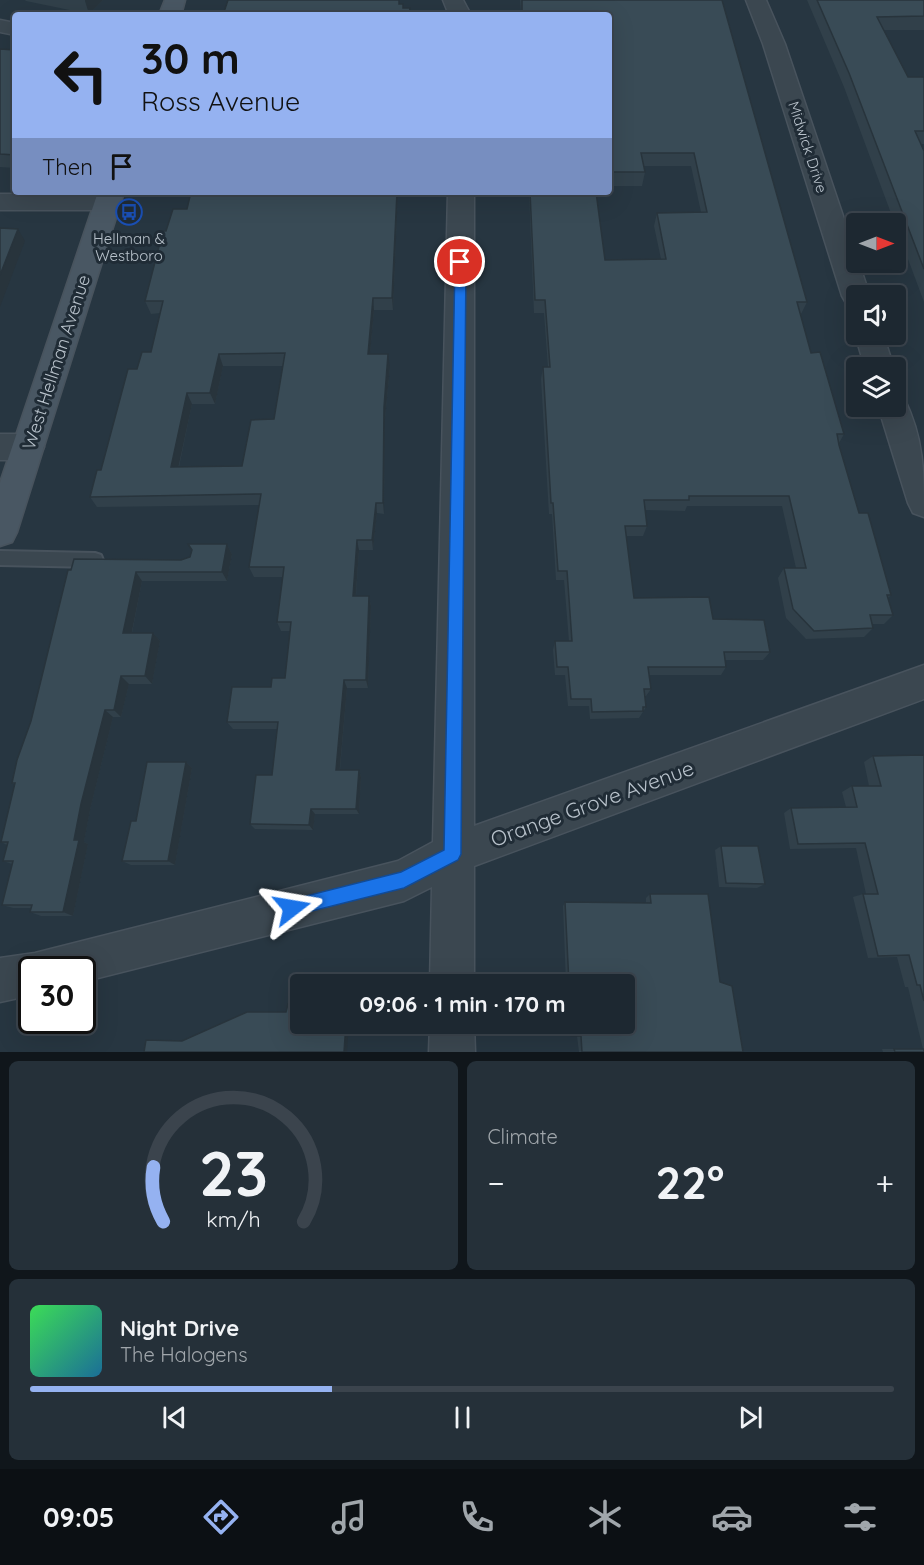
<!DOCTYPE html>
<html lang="en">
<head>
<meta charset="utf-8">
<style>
	body { margin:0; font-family:Quicksand,sans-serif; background:#253039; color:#f1f3f6; height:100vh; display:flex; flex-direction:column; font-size:22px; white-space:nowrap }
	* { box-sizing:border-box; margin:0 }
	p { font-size:20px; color:#a0a6ab }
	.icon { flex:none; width:33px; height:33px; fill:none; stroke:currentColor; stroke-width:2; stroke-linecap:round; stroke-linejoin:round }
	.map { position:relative; height:1052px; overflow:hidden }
	.details { display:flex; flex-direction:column; gap:9px; padding:9px; background:#10161b; flex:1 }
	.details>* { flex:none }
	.top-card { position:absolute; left:12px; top:12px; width:600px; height:183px; border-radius:6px; box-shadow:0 6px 24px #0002,0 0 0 2px #3b444d; background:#95b2f1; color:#111; overflow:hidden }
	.needle { width:39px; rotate:90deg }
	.buttons { position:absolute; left:846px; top:213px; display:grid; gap:12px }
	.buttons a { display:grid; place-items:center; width:60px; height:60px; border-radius:6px; background:#1d2831; box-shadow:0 6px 24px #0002,0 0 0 2px #3b444d; font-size:30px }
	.speed { position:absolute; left:18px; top:956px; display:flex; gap:12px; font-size:30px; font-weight:700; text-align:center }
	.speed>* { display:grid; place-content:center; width:78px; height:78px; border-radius:50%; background:#1d2831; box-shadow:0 6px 24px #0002,0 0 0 2px #3b444d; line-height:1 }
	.speed .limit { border:3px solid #111; border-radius:9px; background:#fff; color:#111 }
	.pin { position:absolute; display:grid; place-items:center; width:51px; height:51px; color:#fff; margin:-26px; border:3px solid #fff; border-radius:50%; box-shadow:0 2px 6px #0007 }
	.me { position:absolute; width:66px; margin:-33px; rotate:76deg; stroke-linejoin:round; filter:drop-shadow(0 0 4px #0008) }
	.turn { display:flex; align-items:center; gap:21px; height:126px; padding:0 30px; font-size:27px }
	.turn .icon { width:78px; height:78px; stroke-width:2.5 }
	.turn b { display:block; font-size:42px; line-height:51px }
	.then { display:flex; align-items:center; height:57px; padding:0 30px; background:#0003; gap:12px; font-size:22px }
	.big { font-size:45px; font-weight:800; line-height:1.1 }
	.details .card { flex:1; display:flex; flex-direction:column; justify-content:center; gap:9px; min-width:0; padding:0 21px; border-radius:9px; background:#253039 }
	.details .dial { align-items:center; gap:0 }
	.dial svg { height:156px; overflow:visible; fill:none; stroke:#3b444d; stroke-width:7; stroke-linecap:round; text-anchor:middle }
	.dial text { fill:#f1f3f6; stroke:none }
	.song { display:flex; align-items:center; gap:18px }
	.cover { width:72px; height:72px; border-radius:9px; background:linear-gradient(135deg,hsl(130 70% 55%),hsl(200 70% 35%)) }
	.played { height:6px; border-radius:3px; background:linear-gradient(90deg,#95b2f1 35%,#3b444d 35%) }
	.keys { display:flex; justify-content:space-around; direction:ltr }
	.heat { display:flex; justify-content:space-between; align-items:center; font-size:33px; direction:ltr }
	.details .tiles { flex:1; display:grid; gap:9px; grid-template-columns:1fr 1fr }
	.card:last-child { grid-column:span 2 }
	.trip { position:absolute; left:290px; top:974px; width:345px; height:60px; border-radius:6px; background:#1d2831; box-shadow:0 6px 24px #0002,0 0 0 2px #3b444d; font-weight:800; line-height:60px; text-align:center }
	.tab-bar { display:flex; height:96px; justify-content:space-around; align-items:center; background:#0c1014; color:#a0a6ab }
	.tab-bar .icon { width:42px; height:42px }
	.tab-bar .current { color:#95b2f1 }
	.tab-bar b { font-size:27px; color:#f1f3f6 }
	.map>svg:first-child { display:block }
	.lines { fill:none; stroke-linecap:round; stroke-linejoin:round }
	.lane-casing { stroke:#48535d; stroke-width:4 }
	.street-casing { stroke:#48535d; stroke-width:3 }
	.secondary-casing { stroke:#48535d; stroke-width:3 }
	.lane { fill:#3b4750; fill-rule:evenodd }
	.street { fill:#3b4750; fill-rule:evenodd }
	.secondary { fill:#495763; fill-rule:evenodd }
	.wall { fill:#31404a; fill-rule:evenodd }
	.shaded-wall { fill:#28343c }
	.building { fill:#394b56; stroke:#28343c; stroke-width:1.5; fill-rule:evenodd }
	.route { fill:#1a73e8; stroke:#114b97; stroke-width:1.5 }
	.labels { text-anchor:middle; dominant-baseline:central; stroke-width:6; stroke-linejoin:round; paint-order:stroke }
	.far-street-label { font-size:15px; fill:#b8c2cb; stroke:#202c36 }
	.far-poi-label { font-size:15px; fill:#b8c2cb; stroke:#202c36 }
	.street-label { font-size:18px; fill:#b8c2cb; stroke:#202c36 }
	.near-street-label { font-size:21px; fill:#b8c2cb; stroke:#202c36 }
</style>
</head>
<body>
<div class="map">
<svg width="924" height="1052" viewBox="0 0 924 1052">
	<rect width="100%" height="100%" fill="#273641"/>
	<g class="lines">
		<g class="lane-casing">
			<path id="lane" d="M0 551 95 553 101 555 103 560 101 565 95 567 0 565Z"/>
		</g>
		<g class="street-casing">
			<path id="street" d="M443 0H463L471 15H449Z
				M746 0H766L785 44 870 296H856V306L846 303 842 296 763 44Z
				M0 20 15 23V35L0 32Z
				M448 192H474V826L924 665V699L474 866V984H430L432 887 404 901 82 982V969H32V995L0 1002V958L35 953 398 861 433 842Z
				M0 194H108L117 196 121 202 117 208 108 210H0Z
				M856 331V334H883L894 368H865L855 334Z
				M896 395 904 398C924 439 924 471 924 517L913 513 908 503 878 406H896Z
				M0 434H28L39 438 44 447 39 456 28 460H0Z
				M430 1023H474L475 1052H429Z"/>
		</g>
		<g class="secondary-casing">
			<path id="secondary" d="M165 0H185L181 15H159Z
				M98 192H124L17 532 12 542 0 546V483Z"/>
		</g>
		<use href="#lane" class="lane"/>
		<use href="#street" class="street"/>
		<use href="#secondary" class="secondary"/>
	</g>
	<path class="wall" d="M25 0H103L89 14 26 1Z
		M520 0H722L807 302 801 314H800L811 353 844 434 839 443 859 513 891 595 888 598 893 615 884 624H872L873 628 864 637 806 639 786 618 778 578 784 568H796L782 506H687L685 511 645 510 647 526 643 536H626L634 598 713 619 770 652 763 660H725L726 667 721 675H649L651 689 646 696H645L646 707 639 718 590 719 589 706H568L565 675H555L553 650 555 641H569L564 580H556L552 514H549L541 379 543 367H548L544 313H534L529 192H596L605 260 661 259 654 226 657 213 701 212 691 166H644L645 172 642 186H609V15H521Z
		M807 0H924V30H884L908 77H924V144H921L924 151V302L844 87Z
		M0 49 15 50V168L0 167Z
		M191 192H398L393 310H374L370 354 390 366 385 419 384 514 377 513 373 550H359L356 596H369L371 606 368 688H347L340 770H359L361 777 359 814H315L313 830 255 829 250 824 272 775 278 729H233L227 722 271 687 285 678 290 631H281L277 622 283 577H254L249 567 260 505 97 507 90 497 101 470 137 369 151 352 160 313 151 314 145 301 166 231 187 209ZM223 366H283L274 419 242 466 179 467 192 404H215Z
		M227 544 232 554 227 581H142L132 633H153L160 641 152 684H129L121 717H113L90 810 84 842 88 844 73 916H41L30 912 31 908H13L2 905 12 864 3 861 7 845 1 842 15 785 12 783 31 721 68 570 181 560Z
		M924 755V1052H883L882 1049H923L908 987H905L897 957 868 958 853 897 863 894H866L856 848 790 849 784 813 791 808 846 807 842 792 852 786H869L864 762 873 756Z
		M186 762 192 768 175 865H131L122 861 136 821Z
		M721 846 765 884 757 888 719 887 715 850Z
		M650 894 720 982 743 1052H579L577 1036H568L567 1023H624V984H566L563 906 565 902 646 903V898Z"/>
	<path class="shaded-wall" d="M85 0H103L89 14 85 1Z
		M397 192H398L393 310 392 298Z
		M18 229 25 241 0 307V275Z
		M373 298 374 310 369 366 368 354Z
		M219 354 223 366 215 404 210 393Z
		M388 354 390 366 385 419 384 514 383 503 384 407Z
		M187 393 192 404 176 478 171 467Z
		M376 503 377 513 373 550 372 540Z
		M357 540 359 550 355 606 353 596Z
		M227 544 232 554 227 581 222 572Z
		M136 572 142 581 130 641 123 633Z
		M369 596 371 606 368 688 366 680Z
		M153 633 160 641 152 684 145 676Z
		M121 676 129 684 121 717 114 710Z
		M344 680 347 688 339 777 336 770Z
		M105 710 113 717 90 810 84 842 88 844 73 916 63 912 74 840 81 804Z
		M186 762 192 768 175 865 168 861Z
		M359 770 361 777 359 814 356 809Z
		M311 809 315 814 313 830 309 825Z
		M346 1023H349L347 1052H344Z"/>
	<path class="building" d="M228 0H399V4H403V8H410L409 15H223Z
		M522 0H722L807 302H797L811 353 820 352 844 434H837L839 445 859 513H868L891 595H887L893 615H870L873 628 814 631 793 609 784 568H806L789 496H689V500H644L647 526H625L634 598 709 597 713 619 764 620 770 652H724L726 667H648L651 689H644L646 707H643V711L592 712 591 699H571L568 667H557L555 641H572L567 571H558L553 503H551L543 367H550L545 300H535L530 192H596L605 260 666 259 657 213 707 212 694 153H641L645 172H609V15H522Z
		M817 0H924V16L877 17 908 77H924V131H915L924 151V269L849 73Z
		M0 49 15 50V155L0 154Z
		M191 192H397L392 298H373L368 354H388L384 407 383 503H376L372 540H357L353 596H369L366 680H344L336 770H359L356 809H311L309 825 250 824 256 775H272L278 722H227L232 687H271L272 678H285L291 622H277L284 567H249L261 494 90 497 97 470H101L128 369H137L142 352H151L163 301H145L163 231H166L173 209H187ZM285 353 274 419 251 420 242 466 171 467 187 393H210L219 354Z
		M0 228 18 229 0 275Z
		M188 544H227L222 572H136L123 633H153L145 676H121L114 710H105L81 804 74 840H79L63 912H30L32 905H2L13 861H3L8 842H1L15 783H12L17 760 31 721 68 570H71L74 559 181 560 190 557 192 550Z
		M924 755V1001L920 985H917L909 955 878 956 863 894H878L865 843 798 844 791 808 857 807 852 786H881L873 756Z
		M147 762H186L168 861H122L131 821H136Z
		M721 846H758L765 884 726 883Z
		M650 894H708L720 982 732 986 743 1052H582L581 1036H571L570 1023H624V984H569L565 902 651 903Z
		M288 1004H300V1023H346L344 1052H144L146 1040 182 1041 247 1012H286Z
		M894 1049H924V1052H895Z"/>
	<path class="route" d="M460 258 466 262 461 854 458 860 404 888 292 916 286 914 284 908 286 901 401 872 444 850 455 262Z"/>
	<defs>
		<g id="bus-ring" transform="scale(1.35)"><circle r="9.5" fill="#202c36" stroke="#1a4fb4" stroke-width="1.5"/><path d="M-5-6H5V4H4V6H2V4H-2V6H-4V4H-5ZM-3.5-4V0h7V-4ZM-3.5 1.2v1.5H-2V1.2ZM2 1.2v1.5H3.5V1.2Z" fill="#1a4fb4"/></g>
	</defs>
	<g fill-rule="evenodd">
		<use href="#bus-ring" x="129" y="212"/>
	</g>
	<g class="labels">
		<g class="far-street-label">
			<text transform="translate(808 147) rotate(72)">Midwick Drive</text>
		</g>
		<g class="far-poi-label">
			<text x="129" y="238">Hellman &amp;<tspan x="129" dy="17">Westboro</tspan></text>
		</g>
		<g class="street-label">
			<text transform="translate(56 362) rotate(-72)">West Hellman Avenue</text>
		</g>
		<g class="near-street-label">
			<text transform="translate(592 803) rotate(-20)">Orange Grove Avenue</text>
		</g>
	</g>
</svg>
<div class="buttons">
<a><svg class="needle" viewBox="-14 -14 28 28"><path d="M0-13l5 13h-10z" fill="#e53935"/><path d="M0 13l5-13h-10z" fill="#a0a6ab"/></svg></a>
<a><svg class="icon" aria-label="sound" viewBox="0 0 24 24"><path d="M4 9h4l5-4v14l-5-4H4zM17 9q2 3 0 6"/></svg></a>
<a><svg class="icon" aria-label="layers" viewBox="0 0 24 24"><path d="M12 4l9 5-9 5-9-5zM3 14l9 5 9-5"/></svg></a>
</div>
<div class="speed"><div class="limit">30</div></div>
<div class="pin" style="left:460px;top:262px;background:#d93025"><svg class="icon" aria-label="arrive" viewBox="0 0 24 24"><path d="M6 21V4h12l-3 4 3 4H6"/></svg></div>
<svg class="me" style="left:292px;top:908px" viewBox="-20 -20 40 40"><path d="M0-17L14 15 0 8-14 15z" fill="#1a73e8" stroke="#fff" stroke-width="4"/></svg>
<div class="trip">09:06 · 1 min · 170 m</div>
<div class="top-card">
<div class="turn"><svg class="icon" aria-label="left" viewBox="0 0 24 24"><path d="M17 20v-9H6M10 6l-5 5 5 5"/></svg><div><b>30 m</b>Ross Avenue</div></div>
<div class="then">Then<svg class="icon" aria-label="arrive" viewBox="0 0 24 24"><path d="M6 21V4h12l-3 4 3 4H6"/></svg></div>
</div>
</div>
<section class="details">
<div class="tiles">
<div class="card dial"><svg viewBox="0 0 100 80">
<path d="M14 69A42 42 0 1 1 86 69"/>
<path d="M14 69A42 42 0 0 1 9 41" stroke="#95b2f1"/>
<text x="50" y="56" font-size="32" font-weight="700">23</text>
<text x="50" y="72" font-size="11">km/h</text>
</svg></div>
<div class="card"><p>Climate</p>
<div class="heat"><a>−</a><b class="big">22°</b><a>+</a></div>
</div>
<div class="card">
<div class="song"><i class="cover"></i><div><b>Night Drive</b><p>The Halogens</p></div></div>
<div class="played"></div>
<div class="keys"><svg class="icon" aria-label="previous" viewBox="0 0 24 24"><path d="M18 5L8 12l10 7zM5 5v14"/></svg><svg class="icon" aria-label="pause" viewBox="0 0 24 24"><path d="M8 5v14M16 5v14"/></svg><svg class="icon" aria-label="next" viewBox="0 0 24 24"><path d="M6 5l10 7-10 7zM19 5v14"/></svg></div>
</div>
</div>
</section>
<nav class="tab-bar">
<b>09:05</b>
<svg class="icon current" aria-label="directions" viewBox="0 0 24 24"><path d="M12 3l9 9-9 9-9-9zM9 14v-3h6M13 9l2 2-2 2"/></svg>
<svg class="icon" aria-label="music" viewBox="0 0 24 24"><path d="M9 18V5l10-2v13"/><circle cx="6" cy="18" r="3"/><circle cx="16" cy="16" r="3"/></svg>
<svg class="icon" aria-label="phone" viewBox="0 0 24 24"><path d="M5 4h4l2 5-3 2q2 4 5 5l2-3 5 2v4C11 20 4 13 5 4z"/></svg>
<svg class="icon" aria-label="climate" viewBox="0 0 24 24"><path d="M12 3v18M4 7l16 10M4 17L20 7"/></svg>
<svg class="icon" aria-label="car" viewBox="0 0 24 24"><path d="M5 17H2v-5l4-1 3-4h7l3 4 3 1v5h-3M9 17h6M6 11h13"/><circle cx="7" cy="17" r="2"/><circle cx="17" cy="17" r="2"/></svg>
<svg class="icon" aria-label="filters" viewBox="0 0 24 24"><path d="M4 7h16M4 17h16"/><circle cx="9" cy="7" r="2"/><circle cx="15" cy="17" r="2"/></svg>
</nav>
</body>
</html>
